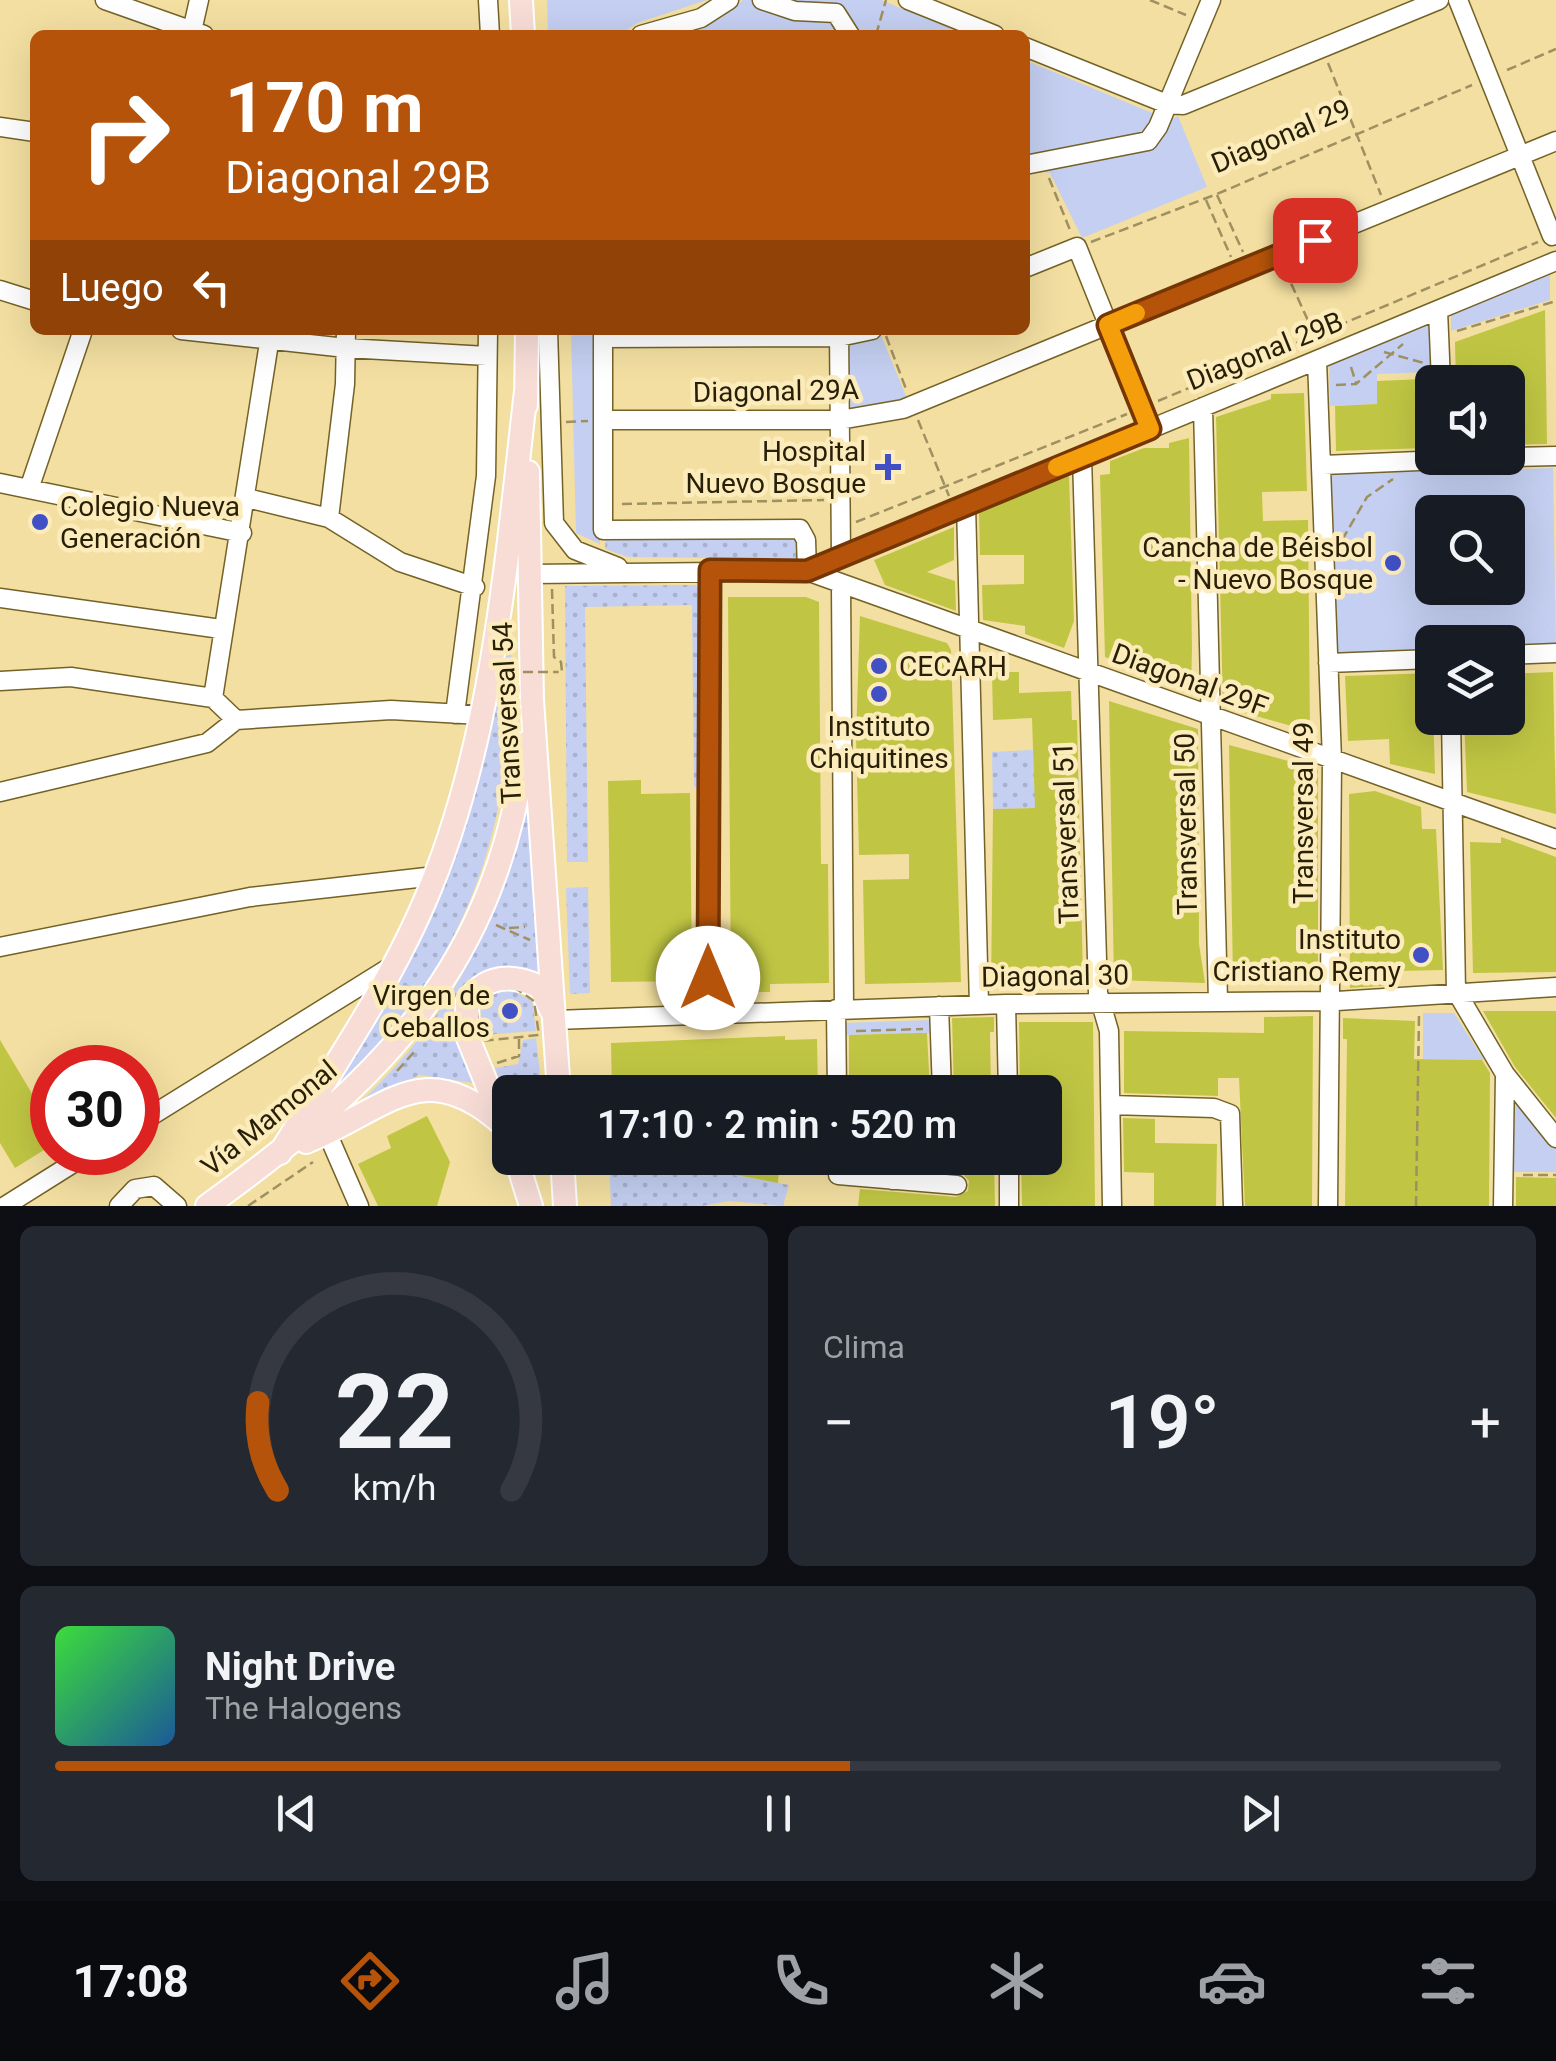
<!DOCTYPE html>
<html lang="es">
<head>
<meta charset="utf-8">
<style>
	body { margin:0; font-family:Roboto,sans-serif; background:#242831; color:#f1f3f6; height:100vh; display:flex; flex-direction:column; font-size:38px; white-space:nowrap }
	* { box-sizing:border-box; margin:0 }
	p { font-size:32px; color:#9ea1a6 }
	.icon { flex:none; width:55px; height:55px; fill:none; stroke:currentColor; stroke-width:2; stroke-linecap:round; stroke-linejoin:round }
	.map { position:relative; height:1206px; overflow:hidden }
	.sheet { display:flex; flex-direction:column; gap:20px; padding:20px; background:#0d0f14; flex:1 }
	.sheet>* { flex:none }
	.hud { position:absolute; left:30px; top:30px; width:1000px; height:305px; border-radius:15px; box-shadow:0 10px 40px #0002; background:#b45309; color:#fff; overflow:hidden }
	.fabs { position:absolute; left:1415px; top:365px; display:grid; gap:20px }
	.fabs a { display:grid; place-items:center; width:110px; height:110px; border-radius:15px; background:#171b24; box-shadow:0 10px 40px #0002; font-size:50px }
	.speed { position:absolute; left:30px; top:1045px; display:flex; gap:20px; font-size:50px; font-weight:700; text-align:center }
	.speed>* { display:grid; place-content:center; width:130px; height:130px; border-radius:50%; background:#171b24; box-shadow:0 10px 40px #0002; line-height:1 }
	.speed .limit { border:15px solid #d22; background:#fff; color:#111 }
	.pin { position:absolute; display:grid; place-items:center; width:85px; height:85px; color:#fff; margin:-42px; border-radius:20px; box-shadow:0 5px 15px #0006 }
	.me { position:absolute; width:110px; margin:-55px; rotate:0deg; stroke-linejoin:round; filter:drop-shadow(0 0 8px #0008) }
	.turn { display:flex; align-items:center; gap:35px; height:210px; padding:0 30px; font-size:45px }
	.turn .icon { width:130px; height:130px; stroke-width:2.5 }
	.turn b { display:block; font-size:70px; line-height:85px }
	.then { display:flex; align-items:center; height:95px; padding:0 30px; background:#0003; gap:20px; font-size:38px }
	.big { font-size:75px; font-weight:600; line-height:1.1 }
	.sheet .card { flex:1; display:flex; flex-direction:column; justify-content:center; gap:15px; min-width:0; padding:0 35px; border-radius:15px; background:#242831 }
	.sheet .dial { align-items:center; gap:0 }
	.dial svg { height:260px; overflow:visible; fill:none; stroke:#363941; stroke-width:7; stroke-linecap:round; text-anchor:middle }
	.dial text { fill:#f1f3f6; stroke:none }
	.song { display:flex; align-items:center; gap:30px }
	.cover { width:120px; height:120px; border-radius:15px; background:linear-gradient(135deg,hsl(120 70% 55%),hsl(210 70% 35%)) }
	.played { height:10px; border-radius:5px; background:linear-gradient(90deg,#b45309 55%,#363941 55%) }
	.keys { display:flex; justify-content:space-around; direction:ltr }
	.heat { display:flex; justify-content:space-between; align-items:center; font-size:55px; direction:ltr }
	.sheet .tiles { flex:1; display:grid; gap:20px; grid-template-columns:1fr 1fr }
	.card:last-child { grid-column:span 2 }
	.trip { position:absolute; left:492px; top:1075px; width:570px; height:100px; border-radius:15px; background:#171b24; box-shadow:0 10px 40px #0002; font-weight:600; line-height:100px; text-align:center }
	.tab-bar { display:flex; height:160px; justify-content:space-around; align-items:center; background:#090b0e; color:#9ea1a6 }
	.tab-bar .icon { width:70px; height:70px }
	.tab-bar .active { color:#b45309 }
	.tab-bar b { font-size:45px; color:#f1f3f6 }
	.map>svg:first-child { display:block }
	.grass { fill:url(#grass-dots) }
	.park { fill:#c4cff1; fill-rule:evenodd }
	.building { fill:#c0c643 }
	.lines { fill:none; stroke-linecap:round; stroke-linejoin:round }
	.minor-casing { stroke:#746226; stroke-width:21 }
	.major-casing { stroke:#fff; stroke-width:26 }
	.path { stroke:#9f9061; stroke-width:2.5; stroke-dasharray:10 5; stroke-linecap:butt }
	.minor { stroke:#fff; stroke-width:18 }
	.major { stroke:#f8ddd7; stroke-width:22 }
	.path-bridge { stroke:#9f9061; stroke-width:2.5; stroke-dasharray:10 5; stroke-linecap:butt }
	.route-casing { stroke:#753606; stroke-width:25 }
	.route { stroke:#b45309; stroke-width:18 }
	.slow { stroke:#f59e0b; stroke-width:18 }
	.poi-dot { fill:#4150c4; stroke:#fcecbb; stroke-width:4 }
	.labels { text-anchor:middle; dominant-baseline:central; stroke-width:9; stroke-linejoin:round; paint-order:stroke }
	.street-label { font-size:28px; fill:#271f06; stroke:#fcecbb }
	.poi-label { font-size:28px; fill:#271f06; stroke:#fcecbb; text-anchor:end }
</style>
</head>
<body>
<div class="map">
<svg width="1556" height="1206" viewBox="0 0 1556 1206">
	<defs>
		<pattern id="grass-dots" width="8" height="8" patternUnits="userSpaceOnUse" patternTransform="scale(2.5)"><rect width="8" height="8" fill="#c4cff1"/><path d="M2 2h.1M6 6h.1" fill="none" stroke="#a8b1cd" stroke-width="1.8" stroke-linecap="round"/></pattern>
	</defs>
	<rect width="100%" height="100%" fill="#f3dfa1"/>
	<path class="grass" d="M606 536 800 537V559L628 557 605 549Z
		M696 585 701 592 702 787H694L692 605 585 607 588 862H567L565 586Z
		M512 591C512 751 509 857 419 996 398 1029 365 1070 331 1090L404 971Z
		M1033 750 1034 778 1079 777V792L1035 793V808L993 809 992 752Z
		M532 786 539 975C500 960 444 972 455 1026 458 1046 471 1066 479 1084L419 1075 344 1117C448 1026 503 920 532 786Z
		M588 887 590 993 570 994 566 888Z
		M501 991H514L532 1001 536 1031 482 1035 480 1004 487 995Z
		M536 1038 542 1092H510V1108L495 1068 518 1064 523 1040Z
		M609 1158H640L789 1185 783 1206 729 1201 702 1206H611Z"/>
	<path class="park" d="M547 0H707L637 23 620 35H548Z
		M743 0H881L966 35H672L721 18Z
		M1025 60 1169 120 1178 116 1207 187 1082 238 1050 173 1036 171 1025 176Z
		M1550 274V300L1451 331V314Z
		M1429 320 1431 372 1377 374V404L1330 406 1329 361Z
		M571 330H596L600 544 576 533Z
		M881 335 908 401 851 412 846 343Z
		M1553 468 1556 650 1508 651V642H1432V653L1336 656 1331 474ZM1432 512H1508V588H1432Z
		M1423 1013H1454L1484 1060 1423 1059Z
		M932 1020 933 1033 843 1035 842 1023Z
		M1513 1092 1556 1146V1172H1512Z"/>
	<path class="building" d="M1545 310 1547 444 1508 445V382H1456L1455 342Z
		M1424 379 1427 448 1336 451 1335 406 1377 404V381Z
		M1304 393 1307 491 1262 492 1263 521 1308 520 1310 731 1223 707 1216 417 1271 399V394Z
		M1189 438 1192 649 1191 690 1105 657 1100 475 1110 474V461L1118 458 1144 448H1169V443Z
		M1069 476 1074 621 1064 648 1025 634V626L983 620 982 585 1024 584V555H980L979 513Z
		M954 527V560L927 572 955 581 956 611 885 585 874 560Z
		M728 597H806L819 602 821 864H828L829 983 770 984V992H731Z
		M860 616 947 643 951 650 961 982 865 984 863 880 909 879V854L859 855 856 738Z
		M992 672H1019V693L1071 691 1072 720H1077L1083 979 1039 980V987L991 989 993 809 1035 808 1032 718 993 720Z
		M1553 672 1556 814 1467 792 1464 718H1508V674Z
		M1432 673 1435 774 1390 764 1389 739 1348 741 1345 676Z
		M1109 701 1198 729 1199 944 1205 983 1114 980Z
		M1229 745 1318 769V974L1233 979Z
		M641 780V794L690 793 692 981 611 982 608 781Z
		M1375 791 1421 807 1422 829H1436L1443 970 1396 971V985L1350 988 1349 794Z
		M1501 837 1556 857V972L1473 973 1470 842 1501 843Z
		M1483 1011H1556V1118L1515 1067Z
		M1313 1016 1312 1206H1245L1239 1078H1218V1096L1124 1093V1031L1264 1033V1017Z
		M994 1017V1032H990L991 1092H954L952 1018Z
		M1343 1018 1415 1021 1414 1059 1482 1060 1490 1073 1489 1206H1345L1347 1039H1343Z
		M1019 1022H1093L1095 1206H1022L1021 1158H1045V1092H1020Z
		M918 1033H927L930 1092H849V1035Z
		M785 1036V1040L817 1039 818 1092H612L611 1043Z
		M0 1040 52 1127V1145L15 1168 0 1143Z
		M427 1116 450 1162 437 1206H378L358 1164 391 1148 387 1136Z
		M1123 1118 1155 1119V1143L1217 1144 1216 1206H1154V1173L1124 1172Z
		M715 1158H780L778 1183 715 1171Z
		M904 1158H994L995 1206H858L860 1189 956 1197 968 1191 969 1181 963 1174 904 1168Z
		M1516 1177 1556 1178V1206H1516Z"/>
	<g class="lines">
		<g class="minor-casing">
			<path id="minor" d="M105 0 204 35
				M488 0 490 35
				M762 0 795 11 836 13 850 35
				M908 0 995 35
				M1458 0 1552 236
				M192 31 199 0
				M641 35 701 18 729 0
				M1025 47 1167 104 1183 105 1439 0
				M0 127 35 132
				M1025 165 1148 141 1158 127 1211 0
				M1025 268 1077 247 1150 429
				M0 290 35 301
				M1438 310 1441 382
				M181 330 346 348 487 356
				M548 330 554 523 575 550 618 567
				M603 330V530L800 529 806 540 807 571
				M839 330 841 557
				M603 338 839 337 872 330
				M1317 360 1332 760 1328 1206
				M1203 407 1218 1001
				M604 420H840L903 409 1556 141
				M1082 457 1098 993 1109 1031 1112 1206
				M1508 457 1556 456
				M1323 465 1491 458
				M0 483 242 533
				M29 489 83 330
				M247 498 329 518 400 562 475 587
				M966 505 979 1005
				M329 518 345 384 346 330
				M807 571 1556 839
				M531 574 807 571 1556 261
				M841 585 844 1010
				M0 598 221 629
				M1508 655 1556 653
				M1328 663 1432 659
				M0 681 71 677 213 698 236 720 391 710 481 715
				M213 698 271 330
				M455 714 486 476 488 330
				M1451 718 1456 991 1505 1074 1556 1138
				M0 792 207 743 236 720
				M0 947 250 897 435 876
				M1006 1004 1008 1092
				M939 1006 942 1092
				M836 1009 837 1092
				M708 1015 709 571
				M555 1020 1006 1004 1337 1001 1556 987
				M1111 1105 1214 1108 1230 1114 1233 1206
				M322 1121 359 1206
				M138 1124 392 966
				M838 1158V1175L957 1185
				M891 1158 892 1180
				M1009 1158V1206
				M5 1206 91 1152
				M119 1206 135 1189 154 1186 177 1206
				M1503 1206 1505 1074"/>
		</g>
		<g class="major-casing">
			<path id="major" d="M521 0 523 35
				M526 405 527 330
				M528 472 532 700 559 1092
				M510 1141 468 1038 467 1003C484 975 511 973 540 987L551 1010
				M306 1142C386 1110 422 1054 501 1123
				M280 1153C330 1072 386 991 424 903 493 744 506 562 526 391
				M516 1158 531 1206
				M562 1158 565 1206
				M207 1206C382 1080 497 967 526 743"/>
		</g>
		<path class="path" d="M1150 0 1186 15
			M876 35 886 0
			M1328 63 1381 195
			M1507 70 1556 49
			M1049 178 1070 230
			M1217 195 1243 252
			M1206 200 1231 257
			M1091 242 1217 194 1472 85
			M1285 270 1315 336
			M1457 331 1556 301
			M886 336 906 389
			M1384 352 1424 363
			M1351 367 1356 383
			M1336 385 1356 384 1403 344
			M1158 401 1538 242
			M918 420 949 496
			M566 422 588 421
			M622 504 824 500
			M856 522 1127 414
			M1342 540 1367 497 1393 479
			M552 589 554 657 561 662 562 672H558
			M496 925 530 940
			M509 928 525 927
			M498 988H515L534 1001 539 1035 482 1041 476 1008 483 996Z
			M856 1031 923 1029
			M497 1063 519 1056V1038
			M397 1071 415 1051
			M1523 1175H1556
			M248 1206 313 1162
			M1416 1206 1419 1015"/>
		<use href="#minor" class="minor"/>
		<use href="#major" class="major"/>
		<path class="path-bridge" d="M508 672H558"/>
	</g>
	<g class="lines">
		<g class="route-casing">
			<path id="route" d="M708 978 710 570 807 571 1150 429 1108 325 1315 240"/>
		</g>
		<use href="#route" class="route"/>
		<path class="slow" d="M1057 467 1150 429 1108 325 1136 313"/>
	</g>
	<g class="poi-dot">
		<path d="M883 452h10v10h10v10h-10v10h-10v-10h-10v-10h10z"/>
		<circle cx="40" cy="522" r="10"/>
		<circle cx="1393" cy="563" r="10"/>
		<circle cx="879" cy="666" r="10"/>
		<circle cx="879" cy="694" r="10"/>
		<circle cx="1421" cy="955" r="10"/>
		<circle cx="510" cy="1011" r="10"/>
	</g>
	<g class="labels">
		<g class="street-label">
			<text transform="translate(1281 136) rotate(-23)">Diagonal 29</text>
			<text transform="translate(1265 351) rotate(-22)">Diagonal 29B</text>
			<text transform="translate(776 391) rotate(-1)">Diagonal 29A</text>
			<text transform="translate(1190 680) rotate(20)">Diagonal 29F</text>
			<text transform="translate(507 713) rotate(-93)">Transversal 54</text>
			<text transform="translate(1303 813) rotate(-90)">Transversal 49</text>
			<text transform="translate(1186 824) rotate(-91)">Transversal 50</text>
			<text transform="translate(1066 833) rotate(-92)">Transversal 51</text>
			<text transform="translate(1055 976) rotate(-1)">Diagonal 30</text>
			<text transform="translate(269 1118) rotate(-39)">Vía Mamonal</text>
		</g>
		<g class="poi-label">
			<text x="866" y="451">Hospital<tspan x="866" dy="32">Nuevo Bosque</tspan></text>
			<text x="60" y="506" text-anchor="start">Colegio Nueva<tspan x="60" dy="32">Generación</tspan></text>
			<text x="1373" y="547">Cancha de Béisbol<tspan x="1373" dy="32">- Nuevo Bosque</tspan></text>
			<text x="899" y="666" text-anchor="start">CECARH</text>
			<text x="879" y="726" text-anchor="middle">Instituto<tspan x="879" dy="32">Chiquitines</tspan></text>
			<text x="1401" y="939">Instituto<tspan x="1401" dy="32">Cristiano Remy</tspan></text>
			<text x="490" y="995">Virgen de<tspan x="490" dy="32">Ceballos</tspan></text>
		</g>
	</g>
</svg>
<div class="fabs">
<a><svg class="icon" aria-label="sound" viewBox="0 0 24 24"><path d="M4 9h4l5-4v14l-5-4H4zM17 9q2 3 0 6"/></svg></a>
<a><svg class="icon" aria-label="search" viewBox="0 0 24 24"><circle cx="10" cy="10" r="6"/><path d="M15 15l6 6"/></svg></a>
<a><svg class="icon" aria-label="layers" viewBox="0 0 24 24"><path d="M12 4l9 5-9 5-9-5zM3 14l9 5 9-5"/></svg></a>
</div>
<div class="speed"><div class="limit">30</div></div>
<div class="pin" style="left:1315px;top:240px;background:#d93025"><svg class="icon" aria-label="arrive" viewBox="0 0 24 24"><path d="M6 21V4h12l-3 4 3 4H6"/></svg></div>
<svg class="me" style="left:708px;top:978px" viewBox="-20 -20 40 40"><circle r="19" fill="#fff"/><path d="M0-13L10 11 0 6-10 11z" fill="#b45309"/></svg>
<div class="trip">17:10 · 2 min · 520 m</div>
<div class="hud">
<div class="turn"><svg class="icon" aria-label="right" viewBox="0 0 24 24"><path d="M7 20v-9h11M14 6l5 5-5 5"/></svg><div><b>170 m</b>Diagonal 29B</div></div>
<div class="then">Luego<svg class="icon" aria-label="left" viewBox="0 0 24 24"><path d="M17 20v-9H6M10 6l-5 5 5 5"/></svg></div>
</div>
</div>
<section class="sheet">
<div class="tiles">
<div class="card dial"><svg viewBox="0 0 100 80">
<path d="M14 69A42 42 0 1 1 86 69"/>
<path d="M14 69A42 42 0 0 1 8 42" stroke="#b45309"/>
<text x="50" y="56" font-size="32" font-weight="700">22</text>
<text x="50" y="72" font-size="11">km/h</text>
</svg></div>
<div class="card"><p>Clima</p>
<div class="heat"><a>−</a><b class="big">19°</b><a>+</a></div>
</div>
<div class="card">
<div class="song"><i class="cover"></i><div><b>Night Drive</b><p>The Halogens</p></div></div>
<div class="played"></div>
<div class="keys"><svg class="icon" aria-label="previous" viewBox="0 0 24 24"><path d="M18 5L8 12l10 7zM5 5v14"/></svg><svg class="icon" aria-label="pause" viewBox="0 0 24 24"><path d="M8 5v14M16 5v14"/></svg><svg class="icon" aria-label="next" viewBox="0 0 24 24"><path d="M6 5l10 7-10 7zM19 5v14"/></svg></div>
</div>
</div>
</section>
<nav class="tab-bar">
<b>17:08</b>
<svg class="icon active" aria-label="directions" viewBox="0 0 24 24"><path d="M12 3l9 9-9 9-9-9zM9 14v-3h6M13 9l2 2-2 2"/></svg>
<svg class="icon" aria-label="music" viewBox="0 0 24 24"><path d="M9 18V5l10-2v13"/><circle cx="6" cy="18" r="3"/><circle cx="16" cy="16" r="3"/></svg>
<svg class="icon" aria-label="phone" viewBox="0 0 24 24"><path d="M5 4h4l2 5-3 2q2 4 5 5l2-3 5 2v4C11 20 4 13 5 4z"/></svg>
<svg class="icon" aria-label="climate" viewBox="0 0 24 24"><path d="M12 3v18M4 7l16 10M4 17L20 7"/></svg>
<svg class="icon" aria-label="car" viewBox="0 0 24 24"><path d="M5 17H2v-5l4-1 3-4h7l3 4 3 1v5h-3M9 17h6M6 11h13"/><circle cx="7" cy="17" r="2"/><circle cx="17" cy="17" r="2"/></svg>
<svg class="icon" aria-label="filters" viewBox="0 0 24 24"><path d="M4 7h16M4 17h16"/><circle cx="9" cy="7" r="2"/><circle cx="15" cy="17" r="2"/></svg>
</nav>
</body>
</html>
